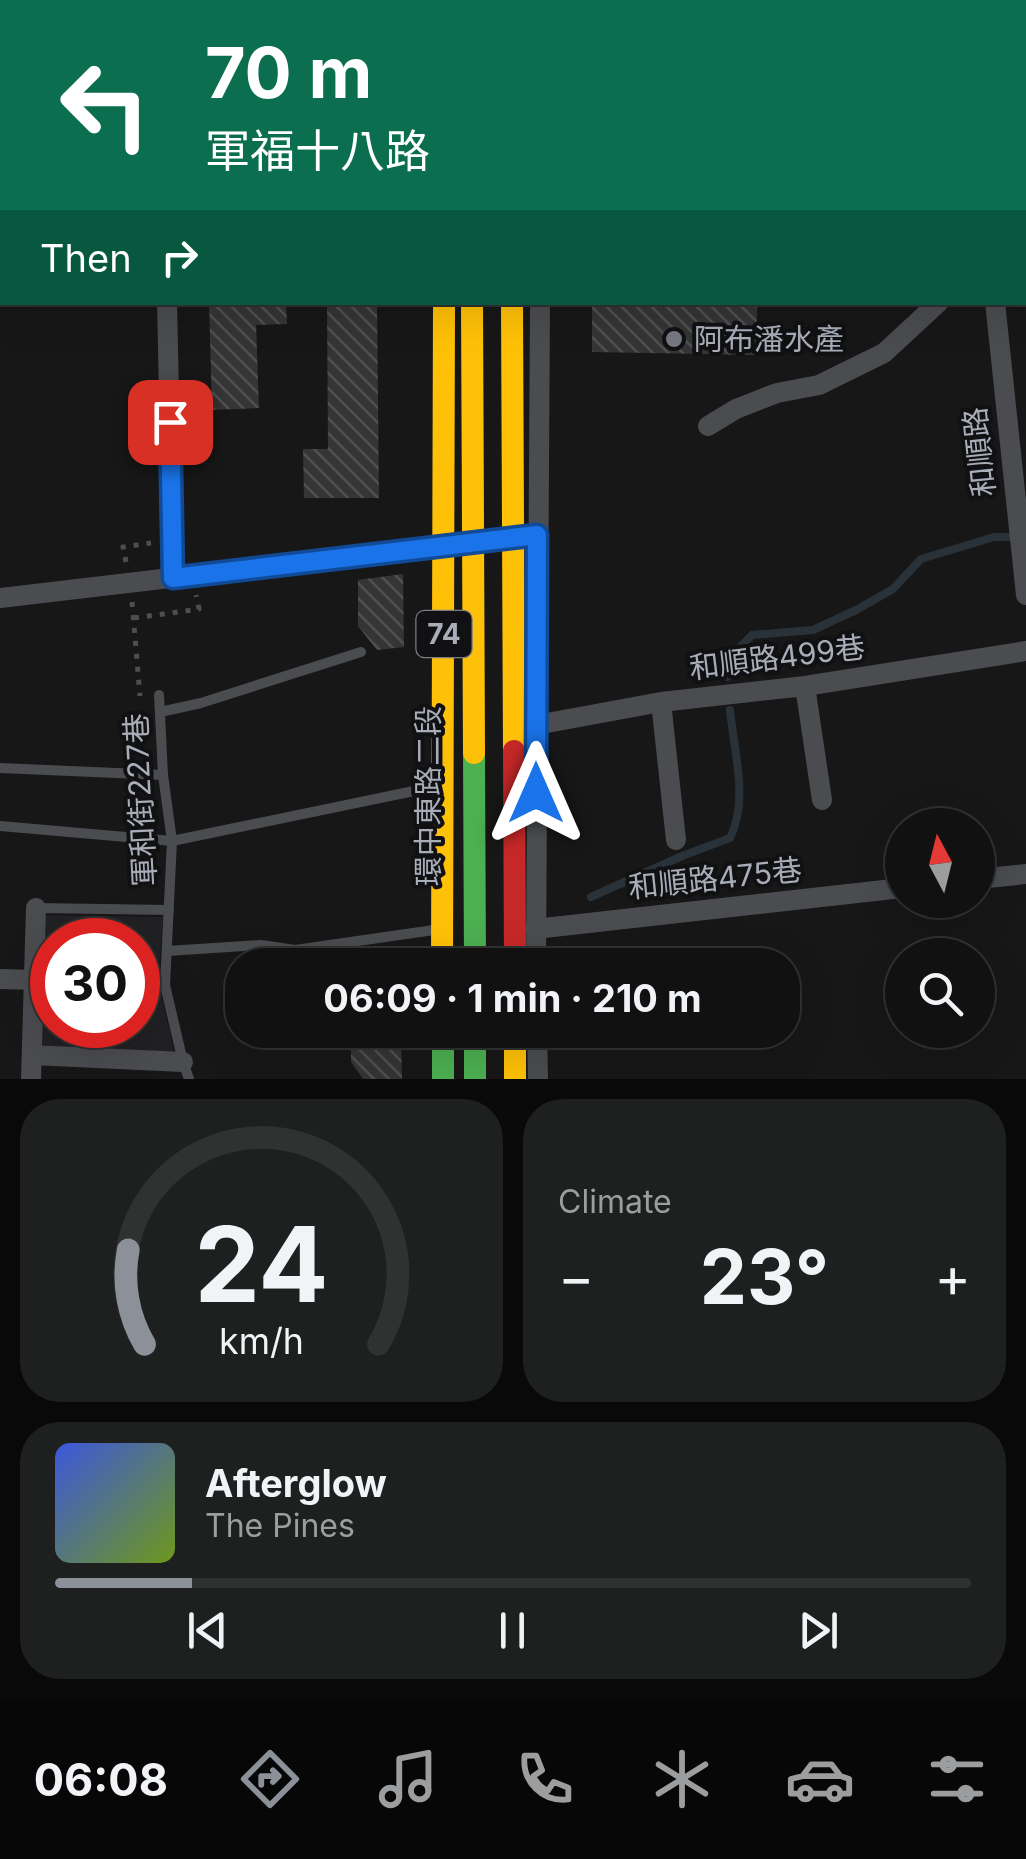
<!DOCTYPE html>
<html lang="en">
<head>
<meta charset="utf-8">
<style>
	body { margin:0; font-family:Inter,"Noto Sans TC",sans-serif; background:#1e1f1f; color:#f1f3f6; height:100vh; display:flex; flex-direction:column; font-size:38px; white-space:nowrap }
	* { box-sizing:border-box; margin:0 }
	p { font-size:32px; color:#9c9d9f }
	.icon { flex:none; width:55px; height:55px; fill:none; stroke:currentColor; stroke-width:2; stroke-linecap:round; stroke-linejoin:round }
	.map { position:relative; height:1079px; overflow:hidden }
	.sheet { display:flex; flex-direction:column; gap:20px; padding:20px; background:#090909; flex:1 }
	.sheet>* { flex:none }
	.top-card { position:absolute; left:0px; top:0px; width:1028px; height:305px; box-shadow:0 10px 40px #0002,0 0 0 2px #303131; background:#0b6e4f; color:#fff; overflow:hidden }
	.needle { width:65px; rotate:353deg }
	.fabs { position:absolute; left:885px; top:808px; display:grid; gap:20px }
	.fabs a { display:grid; place-items:center; width:110px; height:110px; border-radius:50%; background:#111; box-shadow:0 10px 40px #0002,0 0 0 2px #303131; font-size:50px }
	.speed { position:absolute; left:30px; top:918px; display:flex; gap:20px; font-size:50px; font-weight:700; text-align:center }
	.speed>* { display:grid; place-content:center; width:130px; height:130px; border-radius:50%; background:#111; box-shadow:0 10px 40px #0002,0 0 0 2px #303131; line-height:1 }
	.speed .limit { border:15px solid #d22; background:#fff; color:#111 }
	.pin { position:absolute; display:grid; place-items:center; width:85px; height:85px; color:#fff; margin:-42px; border-radius:20px; box-shadow:0 5px 15px #0006 }
	.me { position:absolute; width:110px; margin:-55px; rotate:0deg; stroke-linejoin:round; filter:drop-shadow(0 0 8px #0008) }
	.turn { display:flex; align-items:center; gap:35px; height:210px; padding:0 40px; font-size:45px }
	.turn .icon { width:130px; height:130px; stroke-width:2.5 }
	.turn b { display:block; font-size:70px; line-height:85px }
	.then { display:flex; align-items:center; height:95px; padding:0 40px; background:#0003; gap:20px; font-size:38px }
	.big { font-size:75px; font-weight:700; line-height:1.1 }
	.sheet .widget { flex:1; display:flex; flex-direction:column; justify-content:center; gap:15px; min-width:0; padding:0 35px; border-radius:40px; background:#1e1f1f }
	.sheet .dial { align-items:center; gap:0 }
	.dial svg { height:260px; overflow:visible; fill:none; stroke:#303131; stroke-width:7; stroke-linecap:round; text-anchor:middle }
	.dial text { fill:#f1f3f6; stroke:none }
	.song { display:flex; align-items:center; gap:30px }
	.cover { width:120px; height:120px; border-radius:15px; background:linear-gradient(135deg,hsl(230 70% 55%),hsl(80 70% 35%)) }
	.played { height:10px; border-radius:5px; background:linear-gradient(90deg,#8c9099 15%,#303131 15%) }
	.keys { display:flex; justify-content:space-around; direction:ltr }
	.heat { display:flex; justify-content:space-between; align-items:center; font-size:55px; direction:ltr }
	.sheet .tiles { flex:1; display:grid; gap:20px; grid-template-columns:1fr 1fr }
	.widget:last-child { grid-column:span 2 }
	.trip { position:absolute; left:225px; top:948px; width:575px; height:100px; border-radius:40px; background:#111; box-shadow:0 10px 40px #0002,0 0 0 2px #303131; font-weight:700; line-height:100px; text-align:center }
	.dock { display:flex; height:160px; justify-content:space-around; align-items:center; background:#070707; color:#9c9d9f }
	.dock .icon { width:70px; height:70px }
	.dock .selected { color:#8c9099 }
	.dock b { font-size:45px; color:#f1f3f6 }
	.map>svg:first-child { display:block }
	.built { fill:#212123; fill-rule:evenodd }
	.lines { fill:none; stroke-linecap:round; stroke-linejoin:round }
	.stream { stroke:#2a3239; stroke-width:8 }
	.building { fill:url(#building-back-hatch) }
	.path { stroke:#4d4e52; stroke-width:5; stroke-dasharray:5 8; stroke-linecap:butt }
	.lane { stroke:#4b4c50; stroke-width:10 }
	.street { stroke:#4b4c50; stroke-width:20 }
	.fast { stroke:#4caf50; stroke-width:22 }
	.slow { stroke:#ffc107; stroke-width:22 }
	.jam { stroke:#c62828; stroke-width:22 }
	.fast-bridge { stroke:#4caf50; stroke-width:22 }
	.slow-bridge { stroke:#ffc107; stroke-width:22 }
	.jam-bridge { stroke:#c62828; stroke-width:22 }
	.route-casing { stroke:#114b97; stroke-width:25 }
	.route { stroke:#1a73e8; stroke-width:18 }
	.poi-dot { fill:#757880; stroke:#111113; stroke-width:4 }
	.labels { text-anchor:middle; dominant-baseline:central; stroke-width:8; stroke-linejoin:round; paint-order:stroke }
	.shield { fill:#111113; stroke:#7b7e86; stroke-width:2.5 }
	.shield-label { font-size:28px; font-weight:bold; fill:#a8adb8 }
	.poi-label { font-size:30px; fill:#a8adb8; stroke:#111113; text-anchor:start }
	.street-label { font-size:30px; fill:#a8adb8; stroke:#111113 }
</style>
</head>
<body>
<div class="map">
<svg width="1026" height="1079" viewBox="0 0 1026 1079">
	<defs>
		<pattern id="building-back-hatch" width="6" height="6" patternUnits="userSpaceOnUse" patternTransform="scale(2.5)"><rect width="6" height="6" fill="#353536"/><path d="M-1 5l2 2M0 0l6 6M5-1l2 2" fill="none" stroke="#4f5051"/></pattern>
	</defs>
	<rect width="100%" height="100%" fill="#171717"/>
	<path class="built" d="M43 915 163 917 158 981 175 1055 37 1047ZM52 940H138V1025H52Z"/>
	<g class="lines">
		<path class="stream" d="M727 677 724 664 752 635 813 630 856 610 893 589 921 559 994 537H1017
			M591 897 682 856 730 838C749 801 734 751 730 710"/>
	</g>
	<path class="building" d="M209 302H286L287 324 256 325 259 408 212 410Z
		M327 302H377L379 498H304L303 449H328Z
		M592 302H757V355L592 352Z
		M403 574 404 647 377 650 358 626V580Z
		M351 1030H401L402 1079H363L351 1062Z"/>
	<g class="lines">
		<path class="path" d="M126 562 123 547 151 543
			M132 602 140 696
			M134 618 199 609 196 595"/>
		<path class="lane" d="M159 695 163 775 172 841 165 985 183 1062 189 1079
			M160 712 201 703 361 652
			M0 768 163 775
			M0 826 172 841 438 786
			M36 908 169 910
			M167 951 261 945 295 950 434 930"/>
		<path class="street" d="M160 0V2
			M541 0V2
			M966 0V2
			M1025 213H1026
			M167 302 173 578
			M995 302 1026 595
			M708 426 736 409 777 393 819 385 884 353 939 302
			M0 598 450 545
			M805 686 822 800
			M661 702 676 840
			M536 725 661 702 805 686 1026 651
			M978 879 1026 874
			M535 929 902 888
			M536 965 540 302
			M0 979 34 980
			M537 1030 538 1079
			M32 1055 183 1062
			M31 1079 36 908"/>
		<path class="fast" d="M442 0V2
			M511 0V2
			M443 1030V1079
			M475 1030V1079"/>
		<path class="slow" d="M515 1030V1079"/>
		<path class="jam" d="M471 0V2"/>
		<path class="fast-bridge" d="M474 753 475 965"/>
		<path class="slow-bridge" d="M472 302 474 753
			M512 302 514 751
			M442 965 444 302"/>
		<path class="jam-bridge" d="M514 751 515 965"/>
	</g>
	<g class="lines">
		<g class="route-casing">
			<path id="route" d="M170 422 173 578 537 535 536 793"/>
		</g>
		<use href="#route" class="route"/>
	</g>
	<circle class="poi-dot" cx="674" cy="339" r="10"/>
	<g class="labels">
		<rect class="shield" x="416.5" y="611" width="55" height="46" rx="8"/>
		<g class="shield-label">
			<text x="444" y="634">74</text>
		</g>
		<g class="poi-label">
			<text x="694" y="339">阿布潘水產</text>
		</g>
		<g class="street-label">
			<text transform="translate(979 452) rotate(-96)">和順路</text>
			<text transform="translate(777 657) rotate(-7)">和順路499巷</text>
			<text transform="translate(428 796) rotate(-90)">環中東路二段</text>
			<text transform="translate(140 800) rotate(-93)">軍和街227巷</text>
			<text transform="translate(715 878) rotate(-6)">和順路475巷</text>
		</g>
	</g>
</svg>
<div class="fabs">
<a><svg class="needle" viewBox="-14 -14 28 28"><path d="M0-13l5 13h-10z" fill="#e53935"/><path d="M0 13l5-13h-10z" fill="#9c9d9f"/></svg></a>
<a><svg class="icon" aria-label="search" viewBox="0 0 24 24"><circle cx="10" cy="10" r="6"/><path d="M15 15l6 6"/></svg></a>
</div>
<div class="speed"><div class="limit">30</div></div>
<div class="pin" style="left:170px;top:422px;background:#d93025"><svg class="icon" aria-label="arrive" viewBox="0 0 24 24"><path d="M6 21V4h12l-3 4 3 4H6"/></svg></div>
<svg class="me" style="left:536px;top:793px" viewBox="-20 -20 40 40"><path d="M0-17L14 15 0 8-14 15z" fill="#1a73e8" stroke="#fff" stroke-width="4"/></svg>
<div class="trip">06:09 · 1 min · 210 m</div>
<div class="top-card">
<div class="turn"><svg class="icon" aria-label="left" viewBox="0 0 24 24"><path d="M17 20v-9H6M10 6l-5 5 5 5"/></svg><div><b>70 m</b>軍福十八路</div></div>
<div class="then">Then<svg class="icon" aria-label="right" viewBox="0 0 24 24"><path d="M7 20v-9h11M14 6l5 5-5 5"/></svg></div>
</div>
</div>
<section class="sheet">
<div class="tiles">
<div class="widget dial"><svg viewBox="0 0 100 80">
<path d="M14 69A42 42 0 1 1 86 69"/>
<path d="M14 69A42 42 0 0 1 9 40" stroke="#8c9099"/>
<text x="50" y="56" font-size="32" font-weight="700">24</text>
<text x="50" y="72" font-size="11">km/h</text>
</svg></div>
<div class="widget"><p>Climate</p>
<div class="heat"><a>−</a><b class="big">23°</b><a>+</a></div>
</div>
<div class="widget">
<div class="song"><i class="cover"></i><div><b>Afterglow</b><p>The Pines</p></div></div>
<div class="played"></div>
<div class="keys"><svg class="icon" aria-label="previous" viewBox="0 0 24 24"><path d="M18 5L8 12l10 7zM5 5v14"/></svg><svg class="icon" aria-label="pause" viewBox="0 0 24 24"><path d="M8 5v14M16 5v14"/></svg><svg class="icon" aria-label="next" viewBox="0 0 24 24"><path d="M6 5l10 7-10 7zM19 5v14"/></svg></div>
</div>
</div>
</section>
<nav class="dock">
<b>06:08</b>
<svg class="icon selected" aria-label="directions" viewBox="0 0 24 24"><path d="M12 3l9 9-9 9-9-9zM9 14v-3h6M13 9l2 2-2 2"/></svg>
<svg class="icon" aria-label="music" viewBox="0 0 24 24"><path d="M9 18V5l10-2v13"/><circle cx="6" cy="18" r="3"/><circle cx="16" cy="16" r="3"/></svg>
<svg class="icon" aria-label="phone" viewBox="0 0 24 24"><path d="M5 4h4l2 5-3 2q2 4 5 5l2-3 5 2v4C11 20 4 13 5 4z"/></svg>
<svg class="icon" aria-label="climate" viewBox="0 0 24 24"><path d="M12 3v18M4 7l16 10M4 17L20 7"/></svg>
<svg class="icon" aria-label="car" viewBox="0 0 24 24"><path d="M5 17H2v-5l4-1 3-4h7l3 4 3 1v5h-3M9 17h6M6 11h13"/><circle cx="7" cy="17" r="2"/><circle cx="17" cy="17" r="2"/></svg>
<svg class="icon" aria-label="filters" viewBox="0 0 24 24"><path d="M4 7h16M4 17h16"/><circle cx="9" cy="7" r="2"/><circle cx="15" cy="17" r="2"/></svg>
</nav>
</body>
</html>
